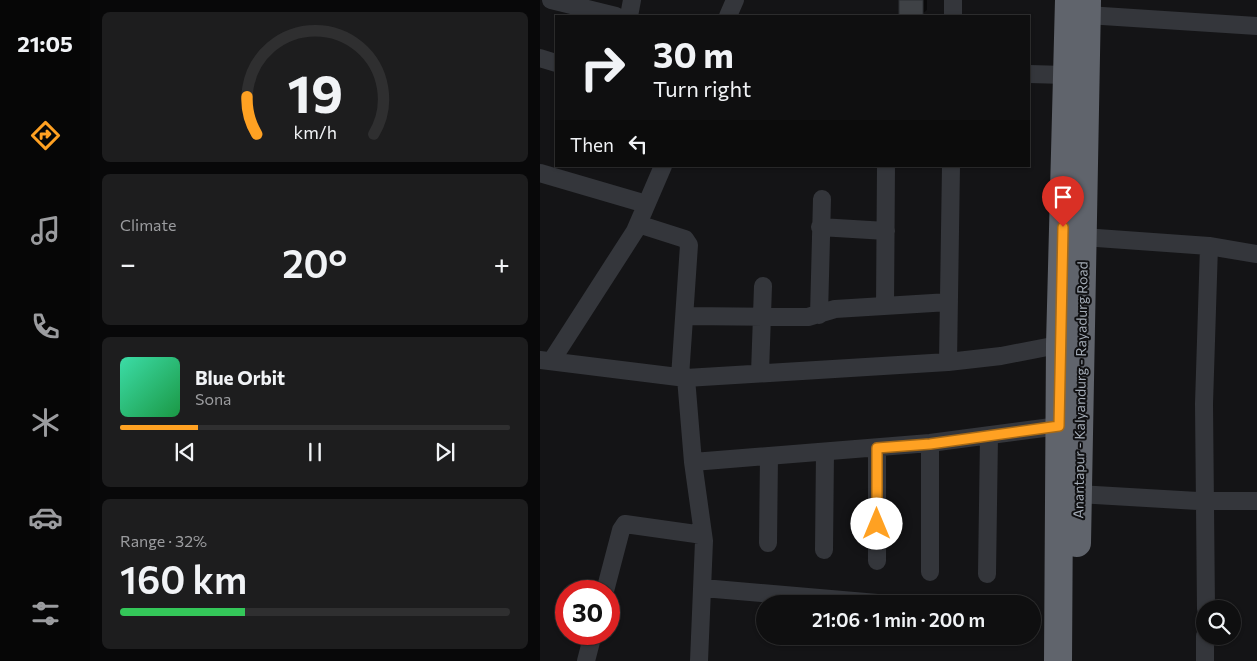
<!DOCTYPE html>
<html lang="en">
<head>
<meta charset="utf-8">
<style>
	body { margin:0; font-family:Commissioner,sans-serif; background:#1d1d1e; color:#f1f3f6; height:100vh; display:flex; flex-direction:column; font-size:19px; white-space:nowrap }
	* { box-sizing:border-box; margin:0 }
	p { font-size:16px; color:#9b9c9f }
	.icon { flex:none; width:28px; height:28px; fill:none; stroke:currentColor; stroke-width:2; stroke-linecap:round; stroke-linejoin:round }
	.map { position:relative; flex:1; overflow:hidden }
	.side { display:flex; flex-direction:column; gap:12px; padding:12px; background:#080809; width:450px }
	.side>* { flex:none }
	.hud { position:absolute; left:15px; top:15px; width:475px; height:152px; border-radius:0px; box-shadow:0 1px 4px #0004,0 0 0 1px #2f2f30; background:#0f0f10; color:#f1f3f6; overflow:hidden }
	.controls { position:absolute; left:656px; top:600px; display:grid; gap:10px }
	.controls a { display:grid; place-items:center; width:45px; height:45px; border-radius:50%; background:#0f0f10; box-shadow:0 1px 4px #0004,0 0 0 1px #2f2f30; font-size:25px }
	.speed { position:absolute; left:15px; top:580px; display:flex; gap:10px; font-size:25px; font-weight:700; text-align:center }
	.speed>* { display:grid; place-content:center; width:65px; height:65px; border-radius:50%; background:#0f0f10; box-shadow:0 1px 4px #0004,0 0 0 1px #2f2f30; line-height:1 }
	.speed .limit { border:8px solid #d22; background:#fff; color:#111 }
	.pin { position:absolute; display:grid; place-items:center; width:42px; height:42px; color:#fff; margin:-51px -21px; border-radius:50% 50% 50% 0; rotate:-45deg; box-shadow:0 0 5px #0007 }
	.pin .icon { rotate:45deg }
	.me { position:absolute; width:55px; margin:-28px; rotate:0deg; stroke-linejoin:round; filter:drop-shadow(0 0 4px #0008) }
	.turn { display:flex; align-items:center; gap:18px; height:105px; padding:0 15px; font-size:22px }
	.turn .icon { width:65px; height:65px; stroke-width:2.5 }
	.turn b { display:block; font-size:35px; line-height:42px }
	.then { display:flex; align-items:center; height:48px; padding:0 15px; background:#0003; gap:10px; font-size:19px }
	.big { font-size:38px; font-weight:600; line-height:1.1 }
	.side .card { flex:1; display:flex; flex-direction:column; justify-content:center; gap:8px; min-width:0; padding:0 18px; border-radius:8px; background:#1d1d1e }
	.side .dial { align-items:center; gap:0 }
	.dial svg { height:130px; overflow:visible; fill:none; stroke:#2f2f30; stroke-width:7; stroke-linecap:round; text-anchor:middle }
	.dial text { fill:#f1f3f6; stroke:none }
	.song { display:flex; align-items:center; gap:15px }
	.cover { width:60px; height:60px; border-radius:8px; background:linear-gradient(135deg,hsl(160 70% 55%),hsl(140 70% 35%)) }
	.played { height:5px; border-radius:2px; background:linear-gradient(90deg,#ffa122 20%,#2f2f30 20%) }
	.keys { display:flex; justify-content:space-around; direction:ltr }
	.heat { display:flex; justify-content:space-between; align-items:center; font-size:28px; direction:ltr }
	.charge { height:8px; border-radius:4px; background:linear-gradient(90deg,#34c759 32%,#2f2f30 0) }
	.trip { position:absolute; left:216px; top:595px; width:285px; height:50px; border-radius:25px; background:#0f0f10; box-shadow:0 1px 4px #0004,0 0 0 1px #2f2f30; font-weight:600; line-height:50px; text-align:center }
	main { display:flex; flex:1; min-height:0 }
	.tab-bar { display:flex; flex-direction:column; width:90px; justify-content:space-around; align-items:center; background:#060606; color:#9b9c9f }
	.tab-bar .icon { width:35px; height:35px }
	.tab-bar .on { color:#ffa122 }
	.tab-bar b { font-size:22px; color:#f1f3f6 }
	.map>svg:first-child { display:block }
	.shadow { fill:#0007 }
	.building { fill:#3f4246; stroke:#2d2e32 }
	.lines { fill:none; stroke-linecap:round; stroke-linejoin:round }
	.street { stroke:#34363b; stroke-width:18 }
	.highway { stroke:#60646c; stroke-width:28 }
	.route-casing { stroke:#a66916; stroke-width:12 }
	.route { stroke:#ffa122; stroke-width:9 }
	.labels { text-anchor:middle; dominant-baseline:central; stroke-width:4; stroke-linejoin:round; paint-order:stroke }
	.street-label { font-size:14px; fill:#a4acb7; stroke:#0f0f11 }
</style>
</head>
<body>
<main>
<nav class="tab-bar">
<b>21:05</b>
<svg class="icon on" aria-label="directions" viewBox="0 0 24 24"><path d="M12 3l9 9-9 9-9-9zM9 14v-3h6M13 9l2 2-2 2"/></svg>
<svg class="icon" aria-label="music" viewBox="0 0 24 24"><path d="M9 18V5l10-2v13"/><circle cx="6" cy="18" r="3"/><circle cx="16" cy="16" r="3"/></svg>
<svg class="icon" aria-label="phone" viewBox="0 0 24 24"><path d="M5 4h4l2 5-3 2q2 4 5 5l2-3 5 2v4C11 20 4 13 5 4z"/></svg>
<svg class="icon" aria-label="climate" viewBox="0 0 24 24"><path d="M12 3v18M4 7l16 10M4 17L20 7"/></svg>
<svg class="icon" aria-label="car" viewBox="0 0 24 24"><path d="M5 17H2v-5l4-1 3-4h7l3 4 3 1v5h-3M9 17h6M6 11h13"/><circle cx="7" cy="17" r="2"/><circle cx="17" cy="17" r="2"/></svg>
<svg class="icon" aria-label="filters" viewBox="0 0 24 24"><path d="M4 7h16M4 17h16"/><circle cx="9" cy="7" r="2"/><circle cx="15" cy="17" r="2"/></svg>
</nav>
<section class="side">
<div class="card dial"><svg viewBox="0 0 100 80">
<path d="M14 69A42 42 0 1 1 86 69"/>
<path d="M14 69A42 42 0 0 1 8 46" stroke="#ffa122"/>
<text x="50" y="56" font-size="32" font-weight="700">19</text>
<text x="50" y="72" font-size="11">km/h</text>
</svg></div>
<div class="card"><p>Climate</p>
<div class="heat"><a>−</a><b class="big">20°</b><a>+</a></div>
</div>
<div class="card">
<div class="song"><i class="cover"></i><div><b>Blue Orbit</b><p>Sona</p></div></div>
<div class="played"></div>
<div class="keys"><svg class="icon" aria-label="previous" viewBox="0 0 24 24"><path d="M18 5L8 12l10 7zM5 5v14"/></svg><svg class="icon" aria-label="pause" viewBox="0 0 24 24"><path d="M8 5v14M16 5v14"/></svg><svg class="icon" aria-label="next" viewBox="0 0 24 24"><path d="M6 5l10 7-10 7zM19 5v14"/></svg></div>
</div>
<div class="card"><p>Range · 32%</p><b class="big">160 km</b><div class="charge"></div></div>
</section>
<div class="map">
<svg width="717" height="661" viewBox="0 0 717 661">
	<rect width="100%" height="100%" fill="#141416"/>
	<path class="shadow" d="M361 0H387V10L382 14Z"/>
	<path class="building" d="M359 0H383V16L359 15Z"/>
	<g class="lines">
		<path class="street" d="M11 0 76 16
			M547 15 717 26
			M89 16 92 0
			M188 16 195 0
			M413 16V0
			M0 58 16 63
			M489 74 526 75
			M0 173 106 204
			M98 224 145 239 149 245 140 377
			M280 227 346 231
			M543 237 669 246 717 254
			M345 306 346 166
			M279 315 282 199
			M145 316 268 317 295 309 409 302
			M0 360 146 378 408 362 411 166
			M12 360 95 231 123 166
			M408 362 461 356 528 343
			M220 373 223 286
			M146 378 153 462 390 443 519 426
			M153 462 164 541 159 661
			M538 494 658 501H717
			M228 543 229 456
			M284 550 285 452
			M337 561V448
			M390 572V443
			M447 574 449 436
			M163 588 349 604
			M65 591 81 530 85 524 163 535
			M666 609 664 404 669 246
			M46 661 53 634
			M665 661V636"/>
		<path class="highway" d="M537 543 547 1
			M518 661 520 344 529 0"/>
	</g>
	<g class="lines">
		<g class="route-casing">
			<path id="route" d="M337 524V448L390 444 519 426 523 227"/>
		</g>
		<use href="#route" class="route"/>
	</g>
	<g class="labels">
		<g class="street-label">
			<text transform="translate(540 390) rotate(-89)">Anantapur - Kalyandurg - Rayadurg Road</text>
		</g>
	</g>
</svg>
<div class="controls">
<a><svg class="icon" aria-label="search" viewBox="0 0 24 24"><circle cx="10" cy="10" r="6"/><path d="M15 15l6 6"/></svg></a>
</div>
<div class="speed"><div class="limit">30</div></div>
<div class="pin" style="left:523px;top:227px;background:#d93025"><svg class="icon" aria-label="arrive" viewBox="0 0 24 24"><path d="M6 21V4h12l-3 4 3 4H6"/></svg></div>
<svg class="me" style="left:337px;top:524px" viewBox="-20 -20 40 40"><circle r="19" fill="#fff"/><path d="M0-13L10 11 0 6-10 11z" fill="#ffa122"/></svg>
<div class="trip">21:06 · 1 min · 200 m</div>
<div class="hud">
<div class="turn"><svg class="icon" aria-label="right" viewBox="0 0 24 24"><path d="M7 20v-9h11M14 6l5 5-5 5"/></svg><div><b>30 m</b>Turn right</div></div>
<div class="then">Then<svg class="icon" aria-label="left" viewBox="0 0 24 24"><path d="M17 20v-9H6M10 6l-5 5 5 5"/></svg></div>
</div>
</div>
</main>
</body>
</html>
